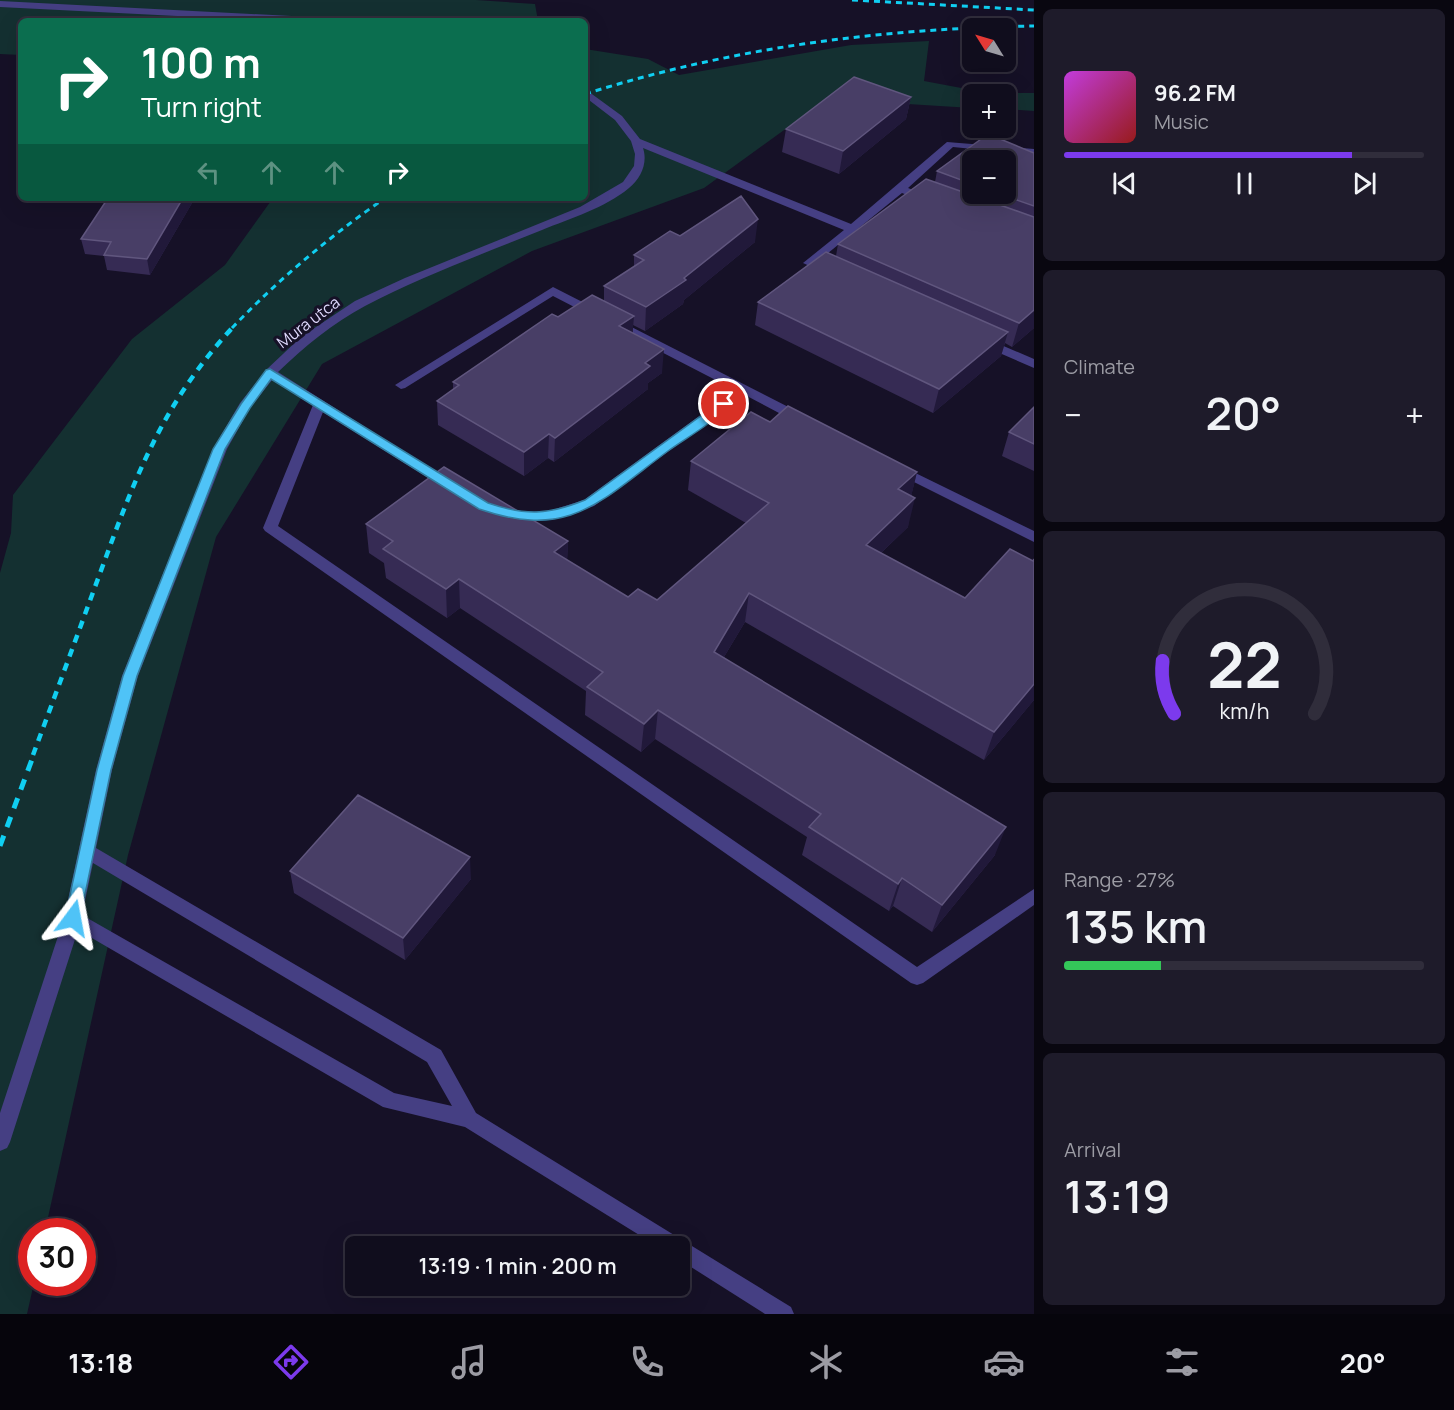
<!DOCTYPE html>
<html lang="en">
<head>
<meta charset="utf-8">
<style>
	body { margin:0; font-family:Manrope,sans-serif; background:#1e1b2a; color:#f1f3f6; height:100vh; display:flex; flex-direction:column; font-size:22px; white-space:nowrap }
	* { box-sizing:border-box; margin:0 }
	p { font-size:20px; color:#9c9ca4 }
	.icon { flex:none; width:33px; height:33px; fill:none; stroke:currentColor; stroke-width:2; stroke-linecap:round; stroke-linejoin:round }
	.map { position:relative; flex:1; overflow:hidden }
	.side { display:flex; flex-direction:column; gap:9px; padding:9px; background:#090710; width:420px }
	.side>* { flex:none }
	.banner { position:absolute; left:18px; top:18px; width:570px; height:183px; border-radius:9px; box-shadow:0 6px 24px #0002,0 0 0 2px #302d3b; background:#0b6e4f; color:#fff; overflow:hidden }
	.needle { width:39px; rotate:307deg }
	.controls { position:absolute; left:962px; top:18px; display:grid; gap:12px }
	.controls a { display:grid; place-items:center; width:54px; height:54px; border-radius:9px; background:#100d1d; box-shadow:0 6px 24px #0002,0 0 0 2px #302d3b; font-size:30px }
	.speed { position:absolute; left:18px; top:1218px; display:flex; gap:12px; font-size:30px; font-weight:700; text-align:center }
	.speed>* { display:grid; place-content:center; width:78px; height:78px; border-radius:50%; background:#100d1d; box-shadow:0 6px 24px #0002,0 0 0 2px #302d3b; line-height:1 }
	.speed .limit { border:9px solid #d22; background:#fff; color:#111 }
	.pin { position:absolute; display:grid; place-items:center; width:51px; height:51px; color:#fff; margin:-26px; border:3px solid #fff; border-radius:50%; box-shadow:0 2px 6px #0007 }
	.me { position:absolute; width:66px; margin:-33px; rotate:13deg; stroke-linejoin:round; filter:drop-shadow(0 0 4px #0008) }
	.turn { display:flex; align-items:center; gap:21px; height:126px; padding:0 24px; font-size:27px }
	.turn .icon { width:78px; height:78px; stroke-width:2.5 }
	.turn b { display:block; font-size:42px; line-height:51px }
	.lanes { display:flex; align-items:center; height:57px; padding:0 24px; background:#0003; justify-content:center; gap:30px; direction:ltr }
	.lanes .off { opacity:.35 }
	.big { font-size:45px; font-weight:600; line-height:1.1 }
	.side .card { flex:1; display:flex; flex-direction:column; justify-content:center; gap:9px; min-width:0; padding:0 21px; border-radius:9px; background:#1e1b2a }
	.side .dial { align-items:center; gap:0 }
	.dial svg { height:156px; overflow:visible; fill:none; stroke:#302d3b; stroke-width:7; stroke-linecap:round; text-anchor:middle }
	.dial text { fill:#f1f3f6; stroke:none }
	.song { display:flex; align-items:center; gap:18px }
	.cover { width:72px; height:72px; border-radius:9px; background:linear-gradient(135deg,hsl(290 70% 55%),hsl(0 70% 35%)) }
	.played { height:6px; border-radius:3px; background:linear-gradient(90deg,#7c3aed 80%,#302d3b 80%) }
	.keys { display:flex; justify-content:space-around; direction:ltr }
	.heat { display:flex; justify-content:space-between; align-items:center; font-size:33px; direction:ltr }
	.charge { height:9px; border-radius:4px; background:linear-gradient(90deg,#34c759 27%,#302d3b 0) }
	.trip { position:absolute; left:345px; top:1236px; width:345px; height:60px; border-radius:9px; background:#100d1d; box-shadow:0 6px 24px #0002,0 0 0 2px #302d3b; font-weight:600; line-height:60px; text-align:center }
	.dock { display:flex; height:96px; justify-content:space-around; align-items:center; background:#06050c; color:#9c9ca4 }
	.dock .icon { width:42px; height:42px }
	.dock .active { color:#7c3aed }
	.dock b { font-size:27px; color:#f1f3f6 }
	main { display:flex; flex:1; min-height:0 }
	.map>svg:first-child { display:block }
	.green { fill:#143031 }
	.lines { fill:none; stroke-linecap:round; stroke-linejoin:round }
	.minor { fill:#453f83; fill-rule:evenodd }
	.rail-far2 { stroke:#10cff2; stroke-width:3; stroke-dasharray:6 5; stroke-linecap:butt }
	.rail-far1 { stroke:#10cff2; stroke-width:4.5; stroke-dasharray:8 7; stroke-linecap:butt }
	.rail { stroke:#10cff2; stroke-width:5; stroke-dasharray:11 9; stroke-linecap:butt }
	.wall { fill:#362b54; fill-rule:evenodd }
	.shaded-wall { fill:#21193a }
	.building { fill:#483e66; stroke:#60567e; stroke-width:1.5 }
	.route { fill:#4fc3f7; stroke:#337fa1; stroke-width:1.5 }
	.labels { text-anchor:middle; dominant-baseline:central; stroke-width:6; stroke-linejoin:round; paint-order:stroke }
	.street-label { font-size:16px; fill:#dfd9fd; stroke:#161127 }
</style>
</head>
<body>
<main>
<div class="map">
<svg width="1034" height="1314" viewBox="0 0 1034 1314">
	<rect width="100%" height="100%" fill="#161127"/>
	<path class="green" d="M0 0H476L535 4 538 21H21V55L0 54Z
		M929 41 924 81 988 93H1034V111L1005 109V94H972V108L827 99 704 188 532 251 322 364 216 537 128 855 45 1231 32 1232V1282L34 1283 27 1314H0V573L11 533 13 495 132 339 225 265 273 198H585V49L648 59 679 75 851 45Z"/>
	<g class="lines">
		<path class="minor" d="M0 1 329 18 334 21H274L0 7Z
			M585 89 622 116 640 139 851 224 947 142 1034 149V155L953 147 908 188 931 197V201H923L902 193 817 262 833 270V274L829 275 803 263 844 230 643 148C648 163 641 178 629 188 605 208 571 218 542 230 483 254 422 276 365 306 333 323 304 347 278 372L458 486 451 491 446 489 323 412 278 526 917 967 1034 889V905L923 983 917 985 911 983 265 531 263 528 313 405 272 380 250 408 227 449 138 676 112 770 96 848 441 1050 476 1113 791 1307 794 1314H765L680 1260V1246H657L465 1127 383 1107 78 930 10 1142 7 1148 0 1151V1113L64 918 96 770 122 676 213 449 240 403 266 370 301 337 355 301 405 278 580 207 623 182 634 166 635 154 631 141 615 120 585 97ZM93 863 427 1062 452 1106 394 1093 82 915Z
			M553 287 806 416 807 419 806 422H796L745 395 594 506 559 518 539 521 502 517 500 514 507 509 528 512 549 511 584 500 735 390 553 296 405 388 401 389 395 385Z
			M985 338 1034 359V368L981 345 979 342Z
			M897 464 1034 531V542L892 471 890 468 892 465Z"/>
		<path class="rail-far2" d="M852 0 1034 10
			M585 94C735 47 877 29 1034 26
			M232 328C279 279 329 237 385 198"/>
		<path class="rail-far1" d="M33 755C55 696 77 636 99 576 135 478 161 405 234 326"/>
		<path class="rail" d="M0 846 34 754"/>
	</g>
	<path class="wall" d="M911 97 906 119 839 174 782 152 786 129Z
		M988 134 1034 153V328L1012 347 1005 343 1001 356 933 413 755 325 758 302 826 252 836 256 838 244 926 179 935 182 937 171ZM972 160H1005V194H972Z
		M195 198 150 275 107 270 104 256 85 254 81 239Z
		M680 236 755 242 684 300 683 304 645 331 633 325V333L662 373 648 383V389L554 462 548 458 524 476 438 425 437 401 453 390V382L558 317 604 301V286L634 267V255Z
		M1034 407V471L1002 456 1009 432Z
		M770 422 917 472 911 496 908 527 881 553 1034 700 984 760 745 622 724 657 995 855 932 932 893 906 889 911 802 855 807 837 655 739 641 752 585 715 586 691 460 608 447 618 386 578 384 563 369 553 366 524 568 541 567 560 628 597 657 600 746 523 688 490 691 461Z
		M290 871 471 879 405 960 294 893Z"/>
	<path class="shaded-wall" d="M911 97 906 119 839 174 843 151Z
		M183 198H195L150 275 147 259Z
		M758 219 755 242 684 300 683 304 645 331 646 307Z
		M1034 310V328L1012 347 1019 323Z
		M634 316 632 340 619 326Z
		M1008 332 1001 356 933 413 939 389Z
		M664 349 662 373 648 383V389L554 462 555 438 645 363Z
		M549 434 548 458 524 476V452Z
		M917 472 910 501 898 489Z
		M915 498 908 527 859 574 866 545Z
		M568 541 567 570 554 552Z
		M459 579 460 608 447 618 446 589Z
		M749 593 745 622 710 680 714 652Z
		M1034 684V700L984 760 994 732Z
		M658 710 655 739 641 752 644 724Z
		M1006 827 995 855 932 932 942 905Z
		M470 857 471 879 405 960 403 938Z
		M902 878 893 906 889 911 898 884Z"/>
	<path class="building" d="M854 77 911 97 843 151 786 129Z
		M988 134 1034 153V206L999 194H1005V160H972V184L937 171Z
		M926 179 1034 217V310L1019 323 838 244Z
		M741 196 758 219 684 278 686 280 646 307 604 286 644 260 634 255 670 231 680 236Z
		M108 198H183L147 259 104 255 111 242 81 239Z
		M826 252 1008 332 939 389 758 302Z
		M592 295 634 316 619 326 664 349 645 363 650 366 555 438 549 434 524 452 437 401 459 385 453 382 552 314 558 317Z
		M788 406 917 472 898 489 915 498 866 545 965 598 1010 549 1033 561 1034 559V684L994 732 749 593 714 652 1006 827 942 905 902 878 898 884 809 827 821 814 658 710 644 724 587 687 603 672 459 579 446 589 383 549 393 541 366 524 444 467 568 541 554 552 628 597 638 589 657 600 769 503 691 461 751 412 770 422Z
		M1034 407V444L1009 432Z
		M358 795 470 857 403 938 290 871Z"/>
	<path class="route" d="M270 369 488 503C526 516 548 515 585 500L720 402 724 401 730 404C715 422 686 438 668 451 599 502 570 540 479 509L271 379 250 408 225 449 137 676 111 770 80 918 78 923 73 925 67 923 65 918 97 770 123 676 213 449 241 404 266 370Z"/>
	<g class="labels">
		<g class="street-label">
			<text transform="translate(308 322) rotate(-37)">Mura utca</text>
		</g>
	</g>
</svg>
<div class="controls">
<a><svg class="needle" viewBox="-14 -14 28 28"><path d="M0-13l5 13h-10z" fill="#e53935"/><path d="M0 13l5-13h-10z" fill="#9c9ca4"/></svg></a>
<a>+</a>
<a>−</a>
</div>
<div class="speed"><div class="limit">30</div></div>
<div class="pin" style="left:724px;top:404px;background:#d93025"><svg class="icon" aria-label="arrive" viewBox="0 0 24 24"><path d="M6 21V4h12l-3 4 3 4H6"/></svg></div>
<svg class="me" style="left:73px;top:918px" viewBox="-20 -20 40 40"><path d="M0-17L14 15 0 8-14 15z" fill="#4fc3f7" stroke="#fff" stroke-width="4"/></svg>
<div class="trip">13:19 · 1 min · 200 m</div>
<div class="banner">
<div class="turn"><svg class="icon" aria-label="right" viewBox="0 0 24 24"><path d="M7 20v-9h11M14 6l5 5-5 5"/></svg><div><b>100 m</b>Turn right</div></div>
<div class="lanes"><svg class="icon off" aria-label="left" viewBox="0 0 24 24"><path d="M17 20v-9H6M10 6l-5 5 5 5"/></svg><svg class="icon off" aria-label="ahead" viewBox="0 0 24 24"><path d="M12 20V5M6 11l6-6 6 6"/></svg><svg class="icon off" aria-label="ahead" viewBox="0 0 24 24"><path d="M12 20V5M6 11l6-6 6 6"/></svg><svg class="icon" aria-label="right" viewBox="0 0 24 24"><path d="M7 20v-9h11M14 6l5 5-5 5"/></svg></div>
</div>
</div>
<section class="side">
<div class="card">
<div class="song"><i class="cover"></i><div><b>96.2 FM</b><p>Music</p></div></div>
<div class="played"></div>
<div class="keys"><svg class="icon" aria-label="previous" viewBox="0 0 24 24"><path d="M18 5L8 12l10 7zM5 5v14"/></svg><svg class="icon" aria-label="pause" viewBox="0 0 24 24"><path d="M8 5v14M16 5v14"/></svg><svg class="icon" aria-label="next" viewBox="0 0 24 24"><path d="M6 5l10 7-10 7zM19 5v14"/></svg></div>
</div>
<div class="card"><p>Climate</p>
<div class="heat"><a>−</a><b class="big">20°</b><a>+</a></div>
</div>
<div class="card dial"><svg viewBox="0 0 100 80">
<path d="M14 69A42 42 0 1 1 86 69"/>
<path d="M14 69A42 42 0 0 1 8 42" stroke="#7c3aed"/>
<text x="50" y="56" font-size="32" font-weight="700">22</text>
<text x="50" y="72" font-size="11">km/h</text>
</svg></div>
<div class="card"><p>Range · 27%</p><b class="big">135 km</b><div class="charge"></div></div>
<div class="card"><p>Arrival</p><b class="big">13:19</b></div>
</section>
</main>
<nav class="dock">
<b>13:18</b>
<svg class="icon active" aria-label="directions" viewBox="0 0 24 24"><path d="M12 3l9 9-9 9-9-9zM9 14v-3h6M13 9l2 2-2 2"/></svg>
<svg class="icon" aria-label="music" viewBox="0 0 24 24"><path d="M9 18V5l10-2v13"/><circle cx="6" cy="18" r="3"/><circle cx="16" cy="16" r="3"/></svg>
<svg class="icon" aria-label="phone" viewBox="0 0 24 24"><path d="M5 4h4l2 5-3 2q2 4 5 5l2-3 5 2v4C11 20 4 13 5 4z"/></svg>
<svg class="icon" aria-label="climate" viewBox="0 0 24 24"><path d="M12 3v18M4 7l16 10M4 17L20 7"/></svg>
<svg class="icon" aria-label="car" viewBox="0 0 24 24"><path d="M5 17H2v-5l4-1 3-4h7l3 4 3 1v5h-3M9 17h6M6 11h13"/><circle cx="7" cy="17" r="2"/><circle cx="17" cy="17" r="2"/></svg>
<svg class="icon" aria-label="filters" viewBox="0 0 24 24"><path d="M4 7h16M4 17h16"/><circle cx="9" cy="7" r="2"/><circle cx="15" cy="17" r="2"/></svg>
<b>20°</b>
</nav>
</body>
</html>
